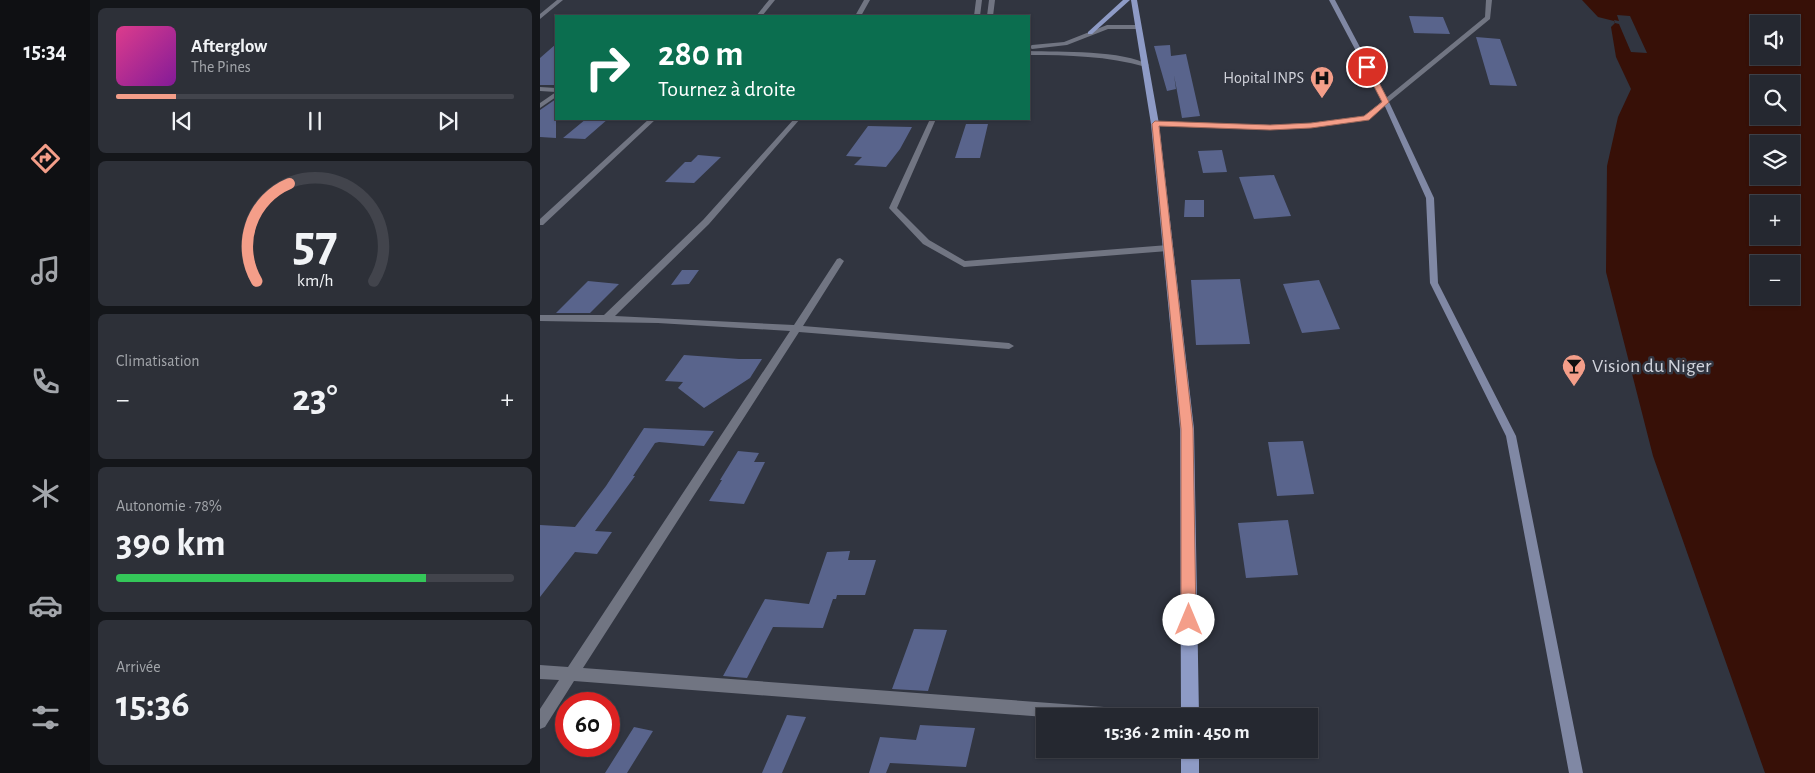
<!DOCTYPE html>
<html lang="fr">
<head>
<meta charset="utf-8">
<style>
	body { margin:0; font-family:"Alegreya Sans",sans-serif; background:#2d3038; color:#f1f3f6; height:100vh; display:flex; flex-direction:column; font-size:19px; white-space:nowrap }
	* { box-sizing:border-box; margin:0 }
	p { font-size:16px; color:#a3a6ab }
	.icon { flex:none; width:28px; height:28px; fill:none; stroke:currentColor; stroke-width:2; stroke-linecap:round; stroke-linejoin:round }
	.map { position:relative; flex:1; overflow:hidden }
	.sheet { display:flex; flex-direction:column; gap:8px; padding:8px; background:#14161a; width:450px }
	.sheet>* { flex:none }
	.banner { position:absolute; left:15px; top:15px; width:475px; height:105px; border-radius:0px; box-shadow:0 1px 4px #0004,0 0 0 1px #42444c; background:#0b6e4f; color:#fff; overflow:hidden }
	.controls { position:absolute; left:1210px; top:15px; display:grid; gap:10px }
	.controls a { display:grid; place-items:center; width:50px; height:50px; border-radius:0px; background:#252830; box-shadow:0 1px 4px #0004,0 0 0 1px #42444c; font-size:25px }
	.speed { position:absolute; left:15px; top:692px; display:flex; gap:10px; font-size:25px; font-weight:700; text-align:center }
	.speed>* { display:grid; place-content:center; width:65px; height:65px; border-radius:50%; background:#252830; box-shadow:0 1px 4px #0004,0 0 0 1px #42444c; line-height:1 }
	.speed .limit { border:8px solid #d22; background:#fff; color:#111 }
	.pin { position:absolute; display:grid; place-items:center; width:42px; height:42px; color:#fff; margin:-21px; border:2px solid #fff; border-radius:50%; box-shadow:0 1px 5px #0007 }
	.me { position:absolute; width:55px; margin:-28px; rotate:0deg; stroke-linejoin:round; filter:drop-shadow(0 0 4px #0008) }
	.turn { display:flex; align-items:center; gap:18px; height:105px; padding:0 20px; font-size:22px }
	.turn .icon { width:65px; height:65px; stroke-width:2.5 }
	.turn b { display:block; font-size:35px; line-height:42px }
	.big { font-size:38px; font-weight:600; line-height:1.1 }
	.sheet .card { flex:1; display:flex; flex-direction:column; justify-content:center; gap:8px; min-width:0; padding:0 18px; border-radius:8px; background:#2d3038 }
	.sheet .dial { align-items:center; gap:0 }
	.dial svg { height:130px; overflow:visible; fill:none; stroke:#42444c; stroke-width:7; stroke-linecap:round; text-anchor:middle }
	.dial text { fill:#f1f3f6; stroke:none }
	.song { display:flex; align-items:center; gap:15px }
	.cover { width:60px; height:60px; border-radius:8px; background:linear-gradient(135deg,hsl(330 70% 55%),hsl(290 70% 35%)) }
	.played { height:5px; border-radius:2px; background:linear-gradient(90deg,#f49e89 15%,#42444c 15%) }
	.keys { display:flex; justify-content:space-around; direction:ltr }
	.heat { display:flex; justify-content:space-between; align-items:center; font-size:28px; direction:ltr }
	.charge { height:8px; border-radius:4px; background:linear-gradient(90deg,#34c759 78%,#42444c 0) }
	.trip { position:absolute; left:496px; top:708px; width:282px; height:50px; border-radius:0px; background:#252830; box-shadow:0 1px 4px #0004,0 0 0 1px #42444c; font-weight:600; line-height:50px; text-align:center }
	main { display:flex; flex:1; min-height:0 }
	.dock { display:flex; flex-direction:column; width:90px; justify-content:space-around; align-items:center; background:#0f1013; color:#a3a6ab }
	.dock .icon { width:35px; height:35px }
	.dock .active { color:#f49e89 }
	.dock b { font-size:22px; color:#f1f3f6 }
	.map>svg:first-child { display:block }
	.water { fill:#371007; fill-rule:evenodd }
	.pier { fill:#313540 }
	.building { fill:#59648c }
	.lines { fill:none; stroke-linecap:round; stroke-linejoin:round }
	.minor { fill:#717582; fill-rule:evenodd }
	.tertiary { fill:#717582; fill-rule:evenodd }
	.secondary { fill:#8088a4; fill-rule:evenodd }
	.primary { fill:#8e9bc6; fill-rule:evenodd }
	.route { fill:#f49e89; stroke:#9f6759 }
	.labels { text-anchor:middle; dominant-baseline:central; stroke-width:5; stroke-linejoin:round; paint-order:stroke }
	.far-poi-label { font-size:16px; fill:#d1d3db; stroke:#313540; text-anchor:end }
	.poi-label { font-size:20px; fill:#d1d3db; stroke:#313540; text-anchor:start }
</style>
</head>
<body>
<main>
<nav class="dock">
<b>15:34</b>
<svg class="icon active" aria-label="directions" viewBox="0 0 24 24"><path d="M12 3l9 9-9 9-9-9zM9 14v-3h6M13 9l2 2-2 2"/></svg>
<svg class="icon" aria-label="music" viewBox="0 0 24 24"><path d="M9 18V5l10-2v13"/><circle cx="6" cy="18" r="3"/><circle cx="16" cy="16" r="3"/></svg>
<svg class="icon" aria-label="phone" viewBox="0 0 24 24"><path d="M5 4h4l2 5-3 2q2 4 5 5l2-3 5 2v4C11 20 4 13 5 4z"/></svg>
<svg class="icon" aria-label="climate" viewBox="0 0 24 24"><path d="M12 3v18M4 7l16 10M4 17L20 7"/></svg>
<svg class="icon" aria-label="car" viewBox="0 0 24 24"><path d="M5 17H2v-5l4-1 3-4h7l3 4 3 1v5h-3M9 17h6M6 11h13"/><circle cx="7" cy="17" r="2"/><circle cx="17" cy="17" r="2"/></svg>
<svg class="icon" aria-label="filters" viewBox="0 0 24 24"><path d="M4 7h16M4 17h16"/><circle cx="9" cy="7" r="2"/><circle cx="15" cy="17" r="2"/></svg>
</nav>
<section class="sheet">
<div class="card">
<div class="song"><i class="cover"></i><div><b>Afterglow</b><p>The Pines</p></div></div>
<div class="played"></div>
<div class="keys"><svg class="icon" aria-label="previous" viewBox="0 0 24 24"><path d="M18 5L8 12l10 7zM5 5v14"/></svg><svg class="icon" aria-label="pause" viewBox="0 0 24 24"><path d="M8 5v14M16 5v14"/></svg><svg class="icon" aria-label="next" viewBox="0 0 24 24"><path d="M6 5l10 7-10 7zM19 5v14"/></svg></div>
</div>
<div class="card dial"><svg viewBox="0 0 100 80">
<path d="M14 69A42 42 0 1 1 86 69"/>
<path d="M14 69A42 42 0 0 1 34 9" stroke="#f49e89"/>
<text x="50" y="56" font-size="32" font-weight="700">57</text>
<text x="50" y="72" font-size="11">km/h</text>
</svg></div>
<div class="card"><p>Climatisation</p>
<div class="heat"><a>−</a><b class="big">23°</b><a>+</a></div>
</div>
<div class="card"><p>Autonomie · 78%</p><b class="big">390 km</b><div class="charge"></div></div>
<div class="card"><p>Arrivée</p><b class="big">15:36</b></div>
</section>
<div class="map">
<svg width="1275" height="773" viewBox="0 0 1275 773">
	<rect width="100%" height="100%" fill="#313540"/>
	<path class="water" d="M1042 0H1275V773H1225L1113 456 1066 272 1067 166 1078 117 1091 89 1076 57 1071 27 1075 23 1074 21 1058 17ZM1219 24H1251V56H1219ZM1219 84H1251V116H1219ZM1219 144H1251V176H1219ZM1219 204H1251V236H1219ZM1219 264H1251V296H1219Z"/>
	<path class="pier" d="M1077 15 1090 16 1107 53 1091 52 1079 24 1075 23 1074 20 1079 21Z"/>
	<path class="building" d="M869 16 903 17 910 34 874 33Z
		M936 37 960 39 977 86 950 85Z
		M16 44V85H0V58Z
		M630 45 631 56 646 54 660 116 642 118 634 75 636 89 627 91 614 46Z
		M16 99V138L0 137V110Z
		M46 119H68L45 139 23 138Z
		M426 124H448L440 158H415Z
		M328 126 372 127 360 149 346 167 314 165 322 157 306 156Z
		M682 150 687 172 663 173 658 151Z
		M158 155 181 157 154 183 125 182 145 162H151Z
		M734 175 751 216 714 219 699 177Z
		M645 200H664V217H644Z
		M142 270H159L149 284 131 285Z
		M700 279 710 344 656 345 651 280Z
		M779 280 800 329 762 333 743 284Z
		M48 281 79 284 50 313H16Z
		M144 355 199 359H222L210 378 164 408 138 388 143 382 125 381Z
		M104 428 174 431 164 446 119 442 115 443 93 476H95L55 531 72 532 57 554 35 552 0 597V525L35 527 66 486Z
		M763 441 774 494 737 496 728 442Z
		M198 451 219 453 214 462H225L204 504 169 501 182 480H180Z
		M748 520 758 575 706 578 698 523Z
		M310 551 308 560H336L325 595H297L296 599H293L283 628 233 627 207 678 183 676 225 599 269 604 287 552Z
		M374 629 407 630 388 691 352 689Z
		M247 715 266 717 242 773H222Z
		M380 725 435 728 426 767 350 763 346 773H329L340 737 376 740Z
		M94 727 113 731 87 773H65Z"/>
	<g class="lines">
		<path class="minor" d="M17 0H23L0 19V14Z
			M229 0H235L222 16H216Z
			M324 0H330L321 16H315Z
			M946 0H952L950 19 828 119 771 127 730 129 615 126 612 124 615 122 730 125 771 123 824 116 945 17Z
			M0 87 16 88V92L0 91Z
			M16 92V97L0 108V103Z
			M109 119H116L3 225H0V219Z
			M254 119H260L169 224 75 316 254 325 297 259 300 258 304 261 263 326 469 343 474 346 469 349 259 332 43 668 591 709 596 711 598 716 505 717 34 681 5 727 0 729V709L19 680 0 679V665L28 667 250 331 118 323 0 321V315H64L163 220Z
			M390 119H396L357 208 389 240 425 261 628 245 632 248 628 251 424 267 383 244 349 208Z"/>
		<path class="tertiary" d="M436 0H442L440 16H434Z
			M449 0H455L453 16H447Z
			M567 25H598L601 27 598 29H568L527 45 492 49 489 47 492 45 524 42Z
			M489 51C519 52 584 50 609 65L606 67C567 56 529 55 489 55Z"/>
		<path class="secondary" d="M789 0H795L849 102 894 198 898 283 976 436 1043 773H1029L966 436 890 283 886 198 843 102Z"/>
		<path class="primary" d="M583 0H590L552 34H548V32Z
			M591 0H597L619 124 654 429 659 716H641L640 429 611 124Z
			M641 749H659V773H641Z"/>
	</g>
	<path class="route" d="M827 65 831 67 849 102 829 120 771 128 730 130 619 126 653 429 656 620 654 625 649 627 644 625 641 620V429L612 124 615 121 730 125 771 123 824 116 842 102 824 67Z"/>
	<defs>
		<g id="hospital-pin" transform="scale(1.25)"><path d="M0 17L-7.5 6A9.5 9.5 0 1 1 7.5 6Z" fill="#f49e89" stroke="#313540"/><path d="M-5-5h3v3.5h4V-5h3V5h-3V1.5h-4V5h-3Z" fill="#111"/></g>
		<g id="bar-pin" transform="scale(1.25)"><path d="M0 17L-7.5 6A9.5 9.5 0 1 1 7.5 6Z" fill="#f49e89" stroke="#313540"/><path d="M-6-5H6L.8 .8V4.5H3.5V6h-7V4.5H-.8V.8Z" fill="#111"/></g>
	</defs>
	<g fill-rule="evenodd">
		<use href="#hospital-pin" x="782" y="78"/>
		<use href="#bar-pin" x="1034" y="366"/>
	</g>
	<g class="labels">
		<g class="far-poi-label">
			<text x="764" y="78">Hopital INPS</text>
		</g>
		<g class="poi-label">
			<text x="1052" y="366">Vision du Niger</text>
		</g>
	</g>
</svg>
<div class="controls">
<a><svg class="icon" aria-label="sound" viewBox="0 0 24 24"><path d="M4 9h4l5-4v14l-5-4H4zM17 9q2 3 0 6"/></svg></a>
<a><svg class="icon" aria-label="search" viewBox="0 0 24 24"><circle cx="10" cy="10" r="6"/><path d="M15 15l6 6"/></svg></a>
<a><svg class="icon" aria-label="layers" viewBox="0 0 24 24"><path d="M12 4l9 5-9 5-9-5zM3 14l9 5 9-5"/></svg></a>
<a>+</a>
<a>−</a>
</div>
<div class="speed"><div class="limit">60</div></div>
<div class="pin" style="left:827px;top:67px;background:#d93025"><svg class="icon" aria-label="arrive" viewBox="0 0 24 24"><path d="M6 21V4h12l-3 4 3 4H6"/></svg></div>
<svg class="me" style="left:649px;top:620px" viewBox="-20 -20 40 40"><circle r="19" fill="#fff"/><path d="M0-13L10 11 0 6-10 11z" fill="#f49e89"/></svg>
<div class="trip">15:36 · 2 min · 450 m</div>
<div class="banner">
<div class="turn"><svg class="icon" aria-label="right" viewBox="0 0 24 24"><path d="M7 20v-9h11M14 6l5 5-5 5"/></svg><div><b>280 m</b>Tournez à droite</div></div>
</div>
</div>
</main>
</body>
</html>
